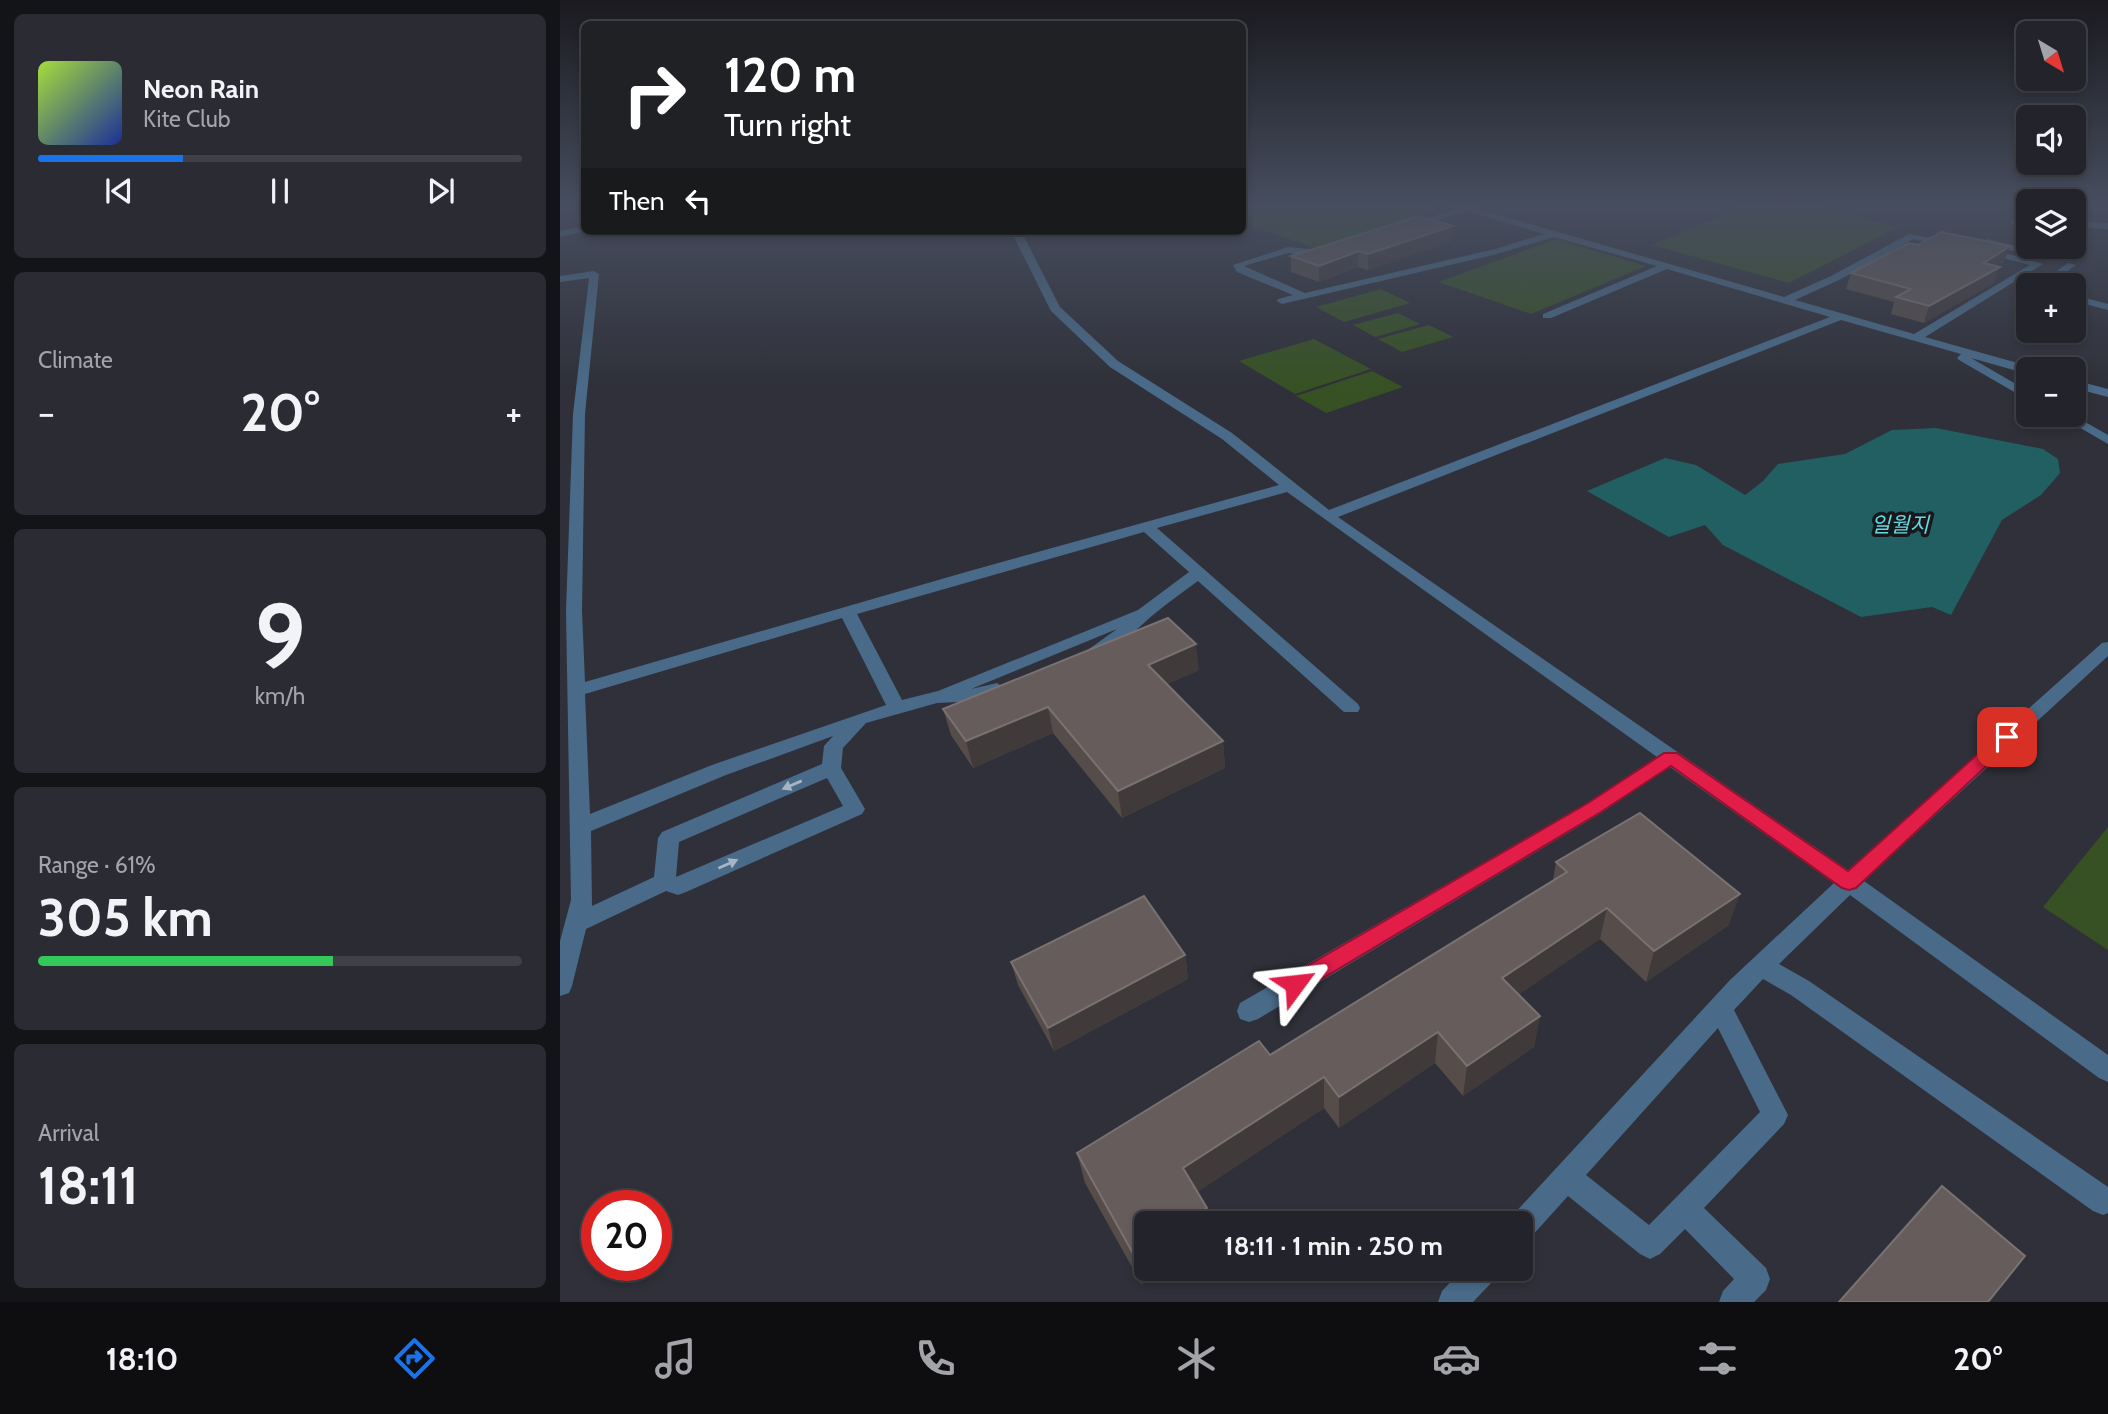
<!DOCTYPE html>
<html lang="en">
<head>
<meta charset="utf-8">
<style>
	body { margin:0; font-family:Cabin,"Noto Sans KR",sans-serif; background:#2b2c33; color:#f1f3f6; height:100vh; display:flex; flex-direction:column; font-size:26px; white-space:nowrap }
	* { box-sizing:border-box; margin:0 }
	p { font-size:23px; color:#a3a4a9 }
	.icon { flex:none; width:38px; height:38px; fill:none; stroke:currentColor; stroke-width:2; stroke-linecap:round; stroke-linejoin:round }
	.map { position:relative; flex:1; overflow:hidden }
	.details { display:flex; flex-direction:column; gap:14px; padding:14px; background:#131418; width:560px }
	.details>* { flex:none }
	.guide { position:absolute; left:21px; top:21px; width:665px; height:214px; border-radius:10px; box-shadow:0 4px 10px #0003,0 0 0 2px #404147; background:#202124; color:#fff; overflow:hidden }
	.needle { width:46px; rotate:142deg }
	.controls { position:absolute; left:1456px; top:21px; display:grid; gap:14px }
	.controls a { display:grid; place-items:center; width:70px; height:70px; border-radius:10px; background:#23242b; box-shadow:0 4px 10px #0003,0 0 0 2px #404147; font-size:35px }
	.speed { position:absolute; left:21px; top:1190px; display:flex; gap:14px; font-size:35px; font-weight:700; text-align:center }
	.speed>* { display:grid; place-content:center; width:91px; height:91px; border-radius:50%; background:#23242b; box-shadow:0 4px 10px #0003,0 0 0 2px #404147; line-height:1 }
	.speed .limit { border:10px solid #d22; background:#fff; color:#111 }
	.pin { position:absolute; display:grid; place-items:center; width:60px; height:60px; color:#fff; margin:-30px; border-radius:14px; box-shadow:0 4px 10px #0006 }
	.me { position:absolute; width:77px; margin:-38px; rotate:60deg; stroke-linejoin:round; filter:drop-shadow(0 0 5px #0008) }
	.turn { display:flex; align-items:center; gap:24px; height:147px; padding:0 28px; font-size:32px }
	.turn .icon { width:91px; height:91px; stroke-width:2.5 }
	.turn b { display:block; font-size:49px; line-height:60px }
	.then { display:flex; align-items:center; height:66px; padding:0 28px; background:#0003; gap:14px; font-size:26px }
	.big { font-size:52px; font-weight:800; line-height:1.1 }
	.details .card { flex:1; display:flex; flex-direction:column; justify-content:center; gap:10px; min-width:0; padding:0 24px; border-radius:10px; background:#2b2c33 }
	.details .dial { align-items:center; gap:0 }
	.dial b { font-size:91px; line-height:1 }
	.song { display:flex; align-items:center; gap:21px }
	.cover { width:84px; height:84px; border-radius:10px; background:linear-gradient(135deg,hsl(80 70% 55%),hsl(230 70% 35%)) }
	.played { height:7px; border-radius:4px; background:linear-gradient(90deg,#1a73e8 30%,#404147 30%) }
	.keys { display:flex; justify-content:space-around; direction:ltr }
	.heat { display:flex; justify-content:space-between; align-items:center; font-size:38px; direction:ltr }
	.charge { height:10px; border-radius:5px; background:linear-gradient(90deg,#34c759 61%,#404147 0) }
	.trip { position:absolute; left:574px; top:1211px; width:399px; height:70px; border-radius:10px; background:#23242b; box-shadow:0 4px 10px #0003,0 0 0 2px #404147; font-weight:800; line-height:70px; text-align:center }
	.tabs { display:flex; height:112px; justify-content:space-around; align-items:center; background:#0e0e11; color:#a3a4a9 }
	.tabs .icon { width:49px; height:49px }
	.tabs .selected { color:#1a73e8 }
	.tabs b { font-size:32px; color:#f1f3f6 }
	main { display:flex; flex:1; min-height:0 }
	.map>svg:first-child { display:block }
	.green { fill:#375124 }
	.water { fill:#215f62 }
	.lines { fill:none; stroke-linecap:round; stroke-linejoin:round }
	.minor { fill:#496b89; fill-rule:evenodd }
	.wall { fill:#564c49 }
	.shaded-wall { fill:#403a3b }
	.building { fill:#665c5b; stroke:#7a7272; stroke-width:2 }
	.oneway { fill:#a8b5c5 }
	.route { fill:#e11d48; stroke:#92132f; stroke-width:2 }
	.labels { text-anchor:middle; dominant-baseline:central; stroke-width:7; stroke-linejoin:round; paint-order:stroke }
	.water-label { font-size:21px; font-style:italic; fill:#62dbe1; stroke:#18181c }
</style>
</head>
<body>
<main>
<section class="details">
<div class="card">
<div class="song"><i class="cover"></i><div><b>Neon Rain</b><p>Kite Club</p></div></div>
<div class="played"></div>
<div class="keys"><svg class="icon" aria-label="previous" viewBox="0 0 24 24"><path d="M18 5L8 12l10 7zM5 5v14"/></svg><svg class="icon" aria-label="pause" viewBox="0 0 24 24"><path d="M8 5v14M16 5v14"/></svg><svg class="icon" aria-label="next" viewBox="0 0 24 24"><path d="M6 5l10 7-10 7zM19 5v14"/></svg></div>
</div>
<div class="card"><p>Climate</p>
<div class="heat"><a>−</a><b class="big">20°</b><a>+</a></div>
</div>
<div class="card dial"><b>9</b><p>km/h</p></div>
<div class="card"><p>Range · 61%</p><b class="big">305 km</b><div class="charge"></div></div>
<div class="card"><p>Arrival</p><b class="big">18:11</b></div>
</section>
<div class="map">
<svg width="1548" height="1302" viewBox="0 0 1548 1302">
	<rect width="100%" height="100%" fill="#2f3039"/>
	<path class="green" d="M683 204H858L876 210 758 249 683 223Z
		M1190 204H1243L1339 227 1229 283 1092 245Z
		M996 239 1086 266 971 314 879 282Z
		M821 289 850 303 784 322 756 307Z
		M838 313 860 324 815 337 793 325Z
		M869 325 893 337 842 352 818 339Z
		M754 339 811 369 735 394 679 361Z
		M812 371 843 387 766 413 736 396Z
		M1548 827V950L1483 907Z"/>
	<path class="water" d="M1376 428 1483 449 1498 459 1500 473 1481 495 1442 520 1391 615 1372 607 1301 617 1163 545 1145 525 1109 537 1027 491 1105 458 1136 465 1185 495 1203 481 1218 464 1285 454 1332 430Z"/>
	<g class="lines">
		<path class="minor" d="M886 204H901L1224 297 1271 276 1349 234 1393 242V246L1390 247 1353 239 1279 280 1235 300 1354 334 1470 265 1412 250V246L1427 239 1489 255 1484 258 1428 245 1424 247 1483 264 1365 337 1472 367 1473 369H1468V374L1411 358 1468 391V400L1399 360 1397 358 1401 354 1281 320 778 517 1288 870 1542 643 1548 642V656L1304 881 1548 1055V1082L1539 1078 1290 895 1219 964 1249 981 1548 1187V1213L1543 1215 1533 1211 1231 995 1203 979 1174 1010 1228 1115 1224 1124 1144 1208 1206 1268 1210 1279 1206 1290 1194 1302H1159L1163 1291 1174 1279 1125 1229 1100 1254 1090 1259 1080 1254 1008 1196 971 1237 961 1241V1223H948L951 1217 1170 980 1274 883 1110 767 1041 813 698 1019 689 1022 680 1019 677 1011 680 1003 1027 803 1097 757 727 492 597 528 798 704 800 708 798 712H784L638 581C623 592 607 603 593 615 575 630 561 648 538 654L529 649 557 629 411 689 437 683 446 689 443 693 418 701 377 703 306 723 283 748 281 768 305 809 302 814 126 892 118 895 106 891 26 929 12 986 9 993 0 996V941L11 900 6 611 13 414 29 278 0 282V276L34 271 39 274 25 414 22 611 25 682 406 572 719 485 662 439 550 367 491 311 451 231H461L500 307 558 361 672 433 769 510 1270 317 1107 269 991 318H983V314L1097 266 994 237 937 254 722 304 717 301 718 299 733 295 677 272 673 265 728 247 770 251V255L760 258 728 253 684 266 745 293 935 249 984 234 906 211 850 229 845 226 896 209ZM584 532 629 572 578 610 378 691 342 700 297 614ZM282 618 326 705 152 765 30 814 25 694ZM273 736 264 746 262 764 102 832 98 838 94 877 32 906 31 831 166 775ZM267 778 283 806 116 877 119 842ZM1158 1028 1200 1112 1089 1225 1026 1175Z
			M1455 219 1468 220V226L1452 224 1451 222Z
			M1514 221 1548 223V229L1514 227Z
			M24 226 27 231 0 237V231Z
			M1508 263 1516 265 1488 285H1477Z
			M1514 295 1548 304V310L1514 301Z
			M1514 380 1548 389V397L1514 388Z
			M1498 415H1513L1548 435V444Z
			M903 1269H938L934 1280 913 1302H878L882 1291Z"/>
	</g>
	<path class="wall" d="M893 226 892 241 808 270 798 267 759 282 731 272V256Z
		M1444 262 1437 266 1434 283 1364 323 1331 314 1334 302 1286 289 1291 273Z
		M639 670 607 684 663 741 665 768 562 818 493 733 413 768 391 735 383 709Z
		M996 862 1169 925 1086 982 1040 939 959 994 980 1016 974 1047 903 1096 875 1063 779 1128 764 1108 637 1192 582 1285 525 1183 517 1153 710 1055 993 880Z
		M625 955 628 979 494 1051 458 985 451 962Z"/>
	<path class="shaded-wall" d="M893 226 892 241 808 270V254Z
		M1450 246 1444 262 1418 279 1424 263Z
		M799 251 798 267 759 282V266Z
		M1440 267 1434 283 1364 323 1369 306Z
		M636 644 639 670 591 691 588 665Z
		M488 707 493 733 413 768 406 741Z
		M663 741 665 768 562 818 558 791Z
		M1180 894 1169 925 1086 982 1094 951Z
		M1047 908 1040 939 938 1009 942 978Z
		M625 955 628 979 494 1051 488 1028Z
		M980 1016 974 1047 903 1096 907 1066Z
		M878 1032 875 1063 779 1128V1097Z
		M764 1077V1108L628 1198 623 1168Z
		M647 1208 649 1223H624Z
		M586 1249V1269H605L582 1285 575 1257Z"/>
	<path class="building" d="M859 216 893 226 808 254 799 251 759 266 731 256Z
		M1381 232 1450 246 1424 263 1440 267 1369 306 1336 297 1351 289 1291 273 1349 243 1358 245Z
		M608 618 636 644 588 665 663 741 558 791 488 707 406 741 383 709Z
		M1080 813 1180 894 1094 951 1047 908 942 978 980 1016 907 1066 878 1032 779 1097 764 1077 623 1168 647 1208 624 1223H586V1249L575 1257 517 1153 699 1041 710 1055 1007 872 996 862Z
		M584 896 625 955 488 1028 451 962Z
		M1382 1186 1465 1256 1428 1302H1279Z"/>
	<defs><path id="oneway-solid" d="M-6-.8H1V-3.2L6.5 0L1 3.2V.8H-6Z" transform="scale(1.75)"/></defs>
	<g class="oneway">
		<use href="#oneway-solid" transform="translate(232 785) rotate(157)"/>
		<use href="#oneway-solid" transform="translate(168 864) rotate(-24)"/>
	</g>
	<linearGradient id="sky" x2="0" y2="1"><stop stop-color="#1a1a1f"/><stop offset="0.53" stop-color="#474e5f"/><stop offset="1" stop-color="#474e5f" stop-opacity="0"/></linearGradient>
	<rect width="1548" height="387" fill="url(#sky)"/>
	<path class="route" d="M1447 731 1456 737 1453 741 1296 888 1289 890 1282 888 1111 766 1041 812 743 990 735 993 728 990 724 984 728 977 1028 803 1104 753H1117L1288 871 1441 733Z"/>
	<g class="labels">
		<g class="water-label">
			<text x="1340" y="524">일월지</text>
		</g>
	</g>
</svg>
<div class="controls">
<a><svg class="needle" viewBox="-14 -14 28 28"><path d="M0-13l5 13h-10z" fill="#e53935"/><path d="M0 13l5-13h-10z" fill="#a3a4a9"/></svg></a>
<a><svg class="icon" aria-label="sound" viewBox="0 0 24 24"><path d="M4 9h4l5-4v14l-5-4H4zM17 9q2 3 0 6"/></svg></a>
<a><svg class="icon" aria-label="layers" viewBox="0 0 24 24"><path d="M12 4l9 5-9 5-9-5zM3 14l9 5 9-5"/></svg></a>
<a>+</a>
<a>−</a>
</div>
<div class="speed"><div class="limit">20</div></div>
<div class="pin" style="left:1447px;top:737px;background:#d93025"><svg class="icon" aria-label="arrive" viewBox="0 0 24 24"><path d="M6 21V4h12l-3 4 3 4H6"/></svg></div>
<svg class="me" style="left:735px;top:984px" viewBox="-20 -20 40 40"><path d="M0-17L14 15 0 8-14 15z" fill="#e11d48" stroke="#fff" stroke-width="4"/></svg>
<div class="trip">18:11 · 1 min · 250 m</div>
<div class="guide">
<div class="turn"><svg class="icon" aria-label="right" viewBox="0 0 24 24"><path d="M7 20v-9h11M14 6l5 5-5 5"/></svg><div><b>120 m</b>Turn right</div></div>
<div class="then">Then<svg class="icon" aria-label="left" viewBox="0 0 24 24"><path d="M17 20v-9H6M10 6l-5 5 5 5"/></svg></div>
</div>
</div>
</main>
<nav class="tabs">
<b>18:10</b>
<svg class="icon selected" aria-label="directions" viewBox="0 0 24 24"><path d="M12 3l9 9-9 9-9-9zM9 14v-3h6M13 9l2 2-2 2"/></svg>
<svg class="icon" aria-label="music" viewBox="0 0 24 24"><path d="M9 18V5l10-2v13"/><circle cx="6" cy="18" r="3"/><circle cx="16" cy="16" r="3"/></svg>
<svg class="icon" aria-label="phone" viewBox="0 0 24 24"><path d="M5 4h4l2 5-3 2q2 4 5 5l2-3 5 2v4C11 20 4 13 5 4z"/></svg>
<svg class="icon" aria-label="climate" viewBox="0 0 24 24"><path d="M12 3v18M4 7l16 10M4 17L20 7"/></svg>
<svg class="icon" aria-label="car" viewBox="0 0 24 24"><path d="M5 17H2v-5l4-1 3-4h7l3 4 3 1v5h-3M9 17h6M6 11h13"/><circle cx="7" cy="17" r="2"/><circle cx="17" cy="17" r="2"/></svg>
<svg class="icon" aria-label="filters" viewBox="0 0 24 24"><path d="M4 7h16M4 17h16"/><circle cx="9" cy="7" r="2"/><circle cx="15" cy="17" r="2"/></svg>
<b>20°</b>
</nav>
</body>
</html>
